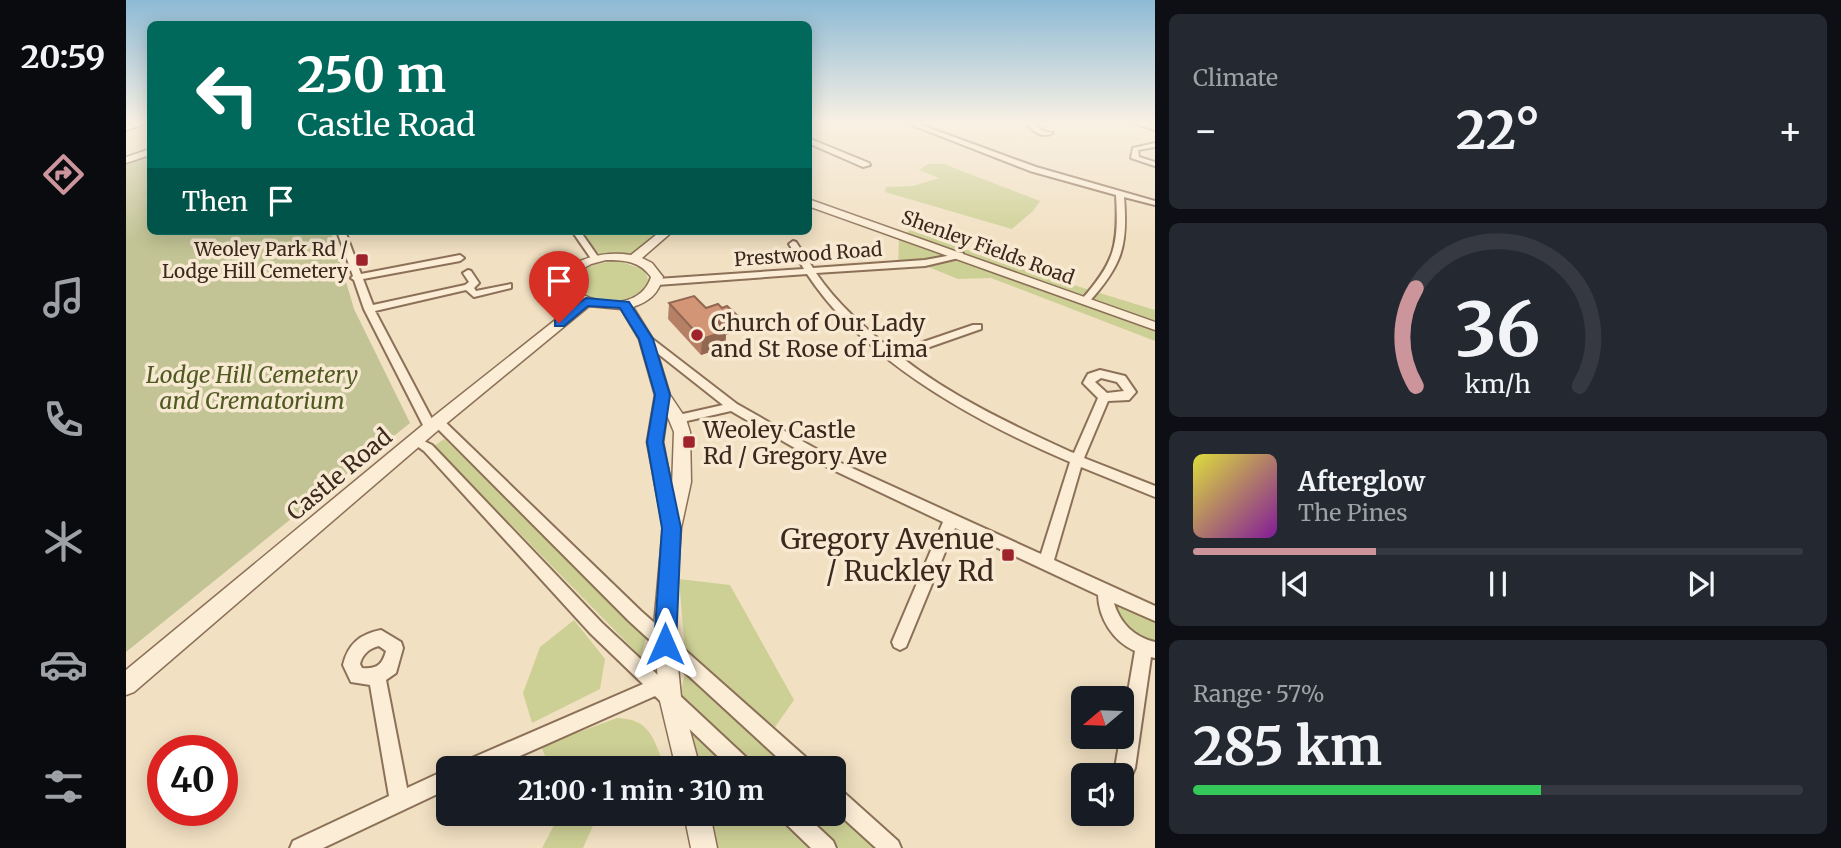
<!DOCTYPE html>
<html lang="en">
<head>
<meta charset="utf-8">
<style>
	body { margin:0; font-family:Merriweather,serif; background:#242831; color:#f1f3f6; height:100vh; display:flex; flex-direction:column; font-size:26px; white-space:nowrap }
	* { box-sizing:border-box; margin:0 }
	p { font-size:23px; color:#9ea1a6 }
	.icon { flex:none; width:38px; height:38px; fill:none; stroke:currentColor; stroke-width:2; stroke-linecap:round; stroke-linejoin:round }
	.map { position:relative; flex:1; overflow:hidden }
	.details { display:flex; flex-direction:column; gap:14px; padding:14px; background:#0d0f14; width:686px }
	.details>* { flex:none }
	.banner { position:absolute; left:21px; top:21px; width:665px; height:214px; border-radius:10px; box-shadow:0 4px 18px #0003; background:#00695c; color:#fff; overflow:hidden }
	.needle { width:46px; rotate:251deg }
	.controls { position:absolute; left:945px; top:686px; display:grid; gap:14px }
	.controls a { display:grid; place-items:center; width:63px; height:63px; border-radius:10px; background:#171b24; box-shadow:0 4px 18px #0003; font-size:35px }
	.speed { position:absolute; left:21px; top:735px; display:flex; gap:14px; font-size:35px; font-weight:700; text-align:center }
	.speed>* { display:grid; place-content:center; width:91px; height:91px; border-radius:50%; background:#171b24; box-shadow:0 4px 18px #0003; line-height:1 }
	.speed .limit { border:10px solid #d22; background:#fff; color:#111 }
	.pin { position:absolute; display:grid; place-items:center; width:60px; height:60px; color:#fff; margin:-72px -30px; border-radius:50% 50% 50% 0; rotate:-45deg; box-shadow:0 0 7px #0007 }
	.pin .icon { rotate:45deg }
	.me { position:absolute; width:77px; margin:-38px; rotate:0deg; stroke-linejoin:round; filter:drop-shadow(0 0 5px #0008) }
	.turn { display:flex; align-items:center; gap:24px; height:147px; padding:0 35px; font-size:32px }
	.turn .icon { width:91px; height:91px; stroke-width:2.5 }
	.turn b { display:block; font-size:49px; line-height:60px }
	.then { display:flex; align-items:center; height:66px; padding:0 35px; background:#0003; gap:14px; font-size:26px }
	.big { font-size:52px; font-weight:700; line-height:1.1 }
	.details .widget { flex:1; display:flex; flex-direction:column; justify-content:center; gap:10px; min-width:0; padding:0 24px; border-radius:10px; background:#242831 }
	.details .dial { align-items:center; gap:0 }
	.dial svg { height:182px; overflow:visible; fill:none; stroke:#363941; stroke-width:7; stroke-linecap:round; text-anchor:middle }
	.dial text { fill:#f1f3f6; stroke:none }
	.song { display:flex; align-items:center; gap:21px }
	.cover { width:84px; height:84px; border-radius:10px; background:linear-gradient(135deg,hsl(60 70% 55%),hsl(290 70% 35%)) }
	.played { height:7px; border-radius:4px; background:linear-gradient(90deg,#cc959c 30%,#363941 30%) }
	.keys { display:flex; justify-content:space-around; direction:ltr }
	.heat { display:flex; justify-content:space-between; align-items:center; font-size:38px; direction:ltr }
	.charge { height:10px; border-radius:5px; background:linear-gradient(90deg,#34c759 57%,#363941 0) }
	.trip { position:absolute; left:310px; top:756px; width:410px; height:70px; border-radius:10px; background:#171b24; box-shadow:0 4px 18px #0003; font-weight:700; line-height:70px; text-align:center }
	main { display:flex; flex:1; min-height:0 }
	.tab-bar { display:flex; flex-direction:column; width:126px; justify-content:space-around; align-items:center; background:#090b0e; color:#9ea1a6 }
	.tab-bar .icon { width:49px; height:49px }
	.tab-bar .current { color:#cc959c }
	.tab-bar b { font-size:32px; color:#f1f3f6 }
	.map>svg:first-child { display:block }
	.green { fill:#cdd095 }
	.cemetery { fill:#c2c495 }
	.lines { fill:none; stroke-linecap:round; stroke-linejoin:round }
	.minor-casing { stroke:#8c7058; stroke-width:4 }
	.tertiary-casing { stroke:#8c7058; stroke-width:3 }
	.minor { fill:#fbedd6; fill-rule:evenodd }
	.tertiary { fill:#fbedd6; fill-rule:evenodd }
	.wall { fill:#b58065 }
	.shaded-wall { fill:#936852 }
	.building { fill:#d29575; stroke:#936852; stroke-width:2 }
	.route { fill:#1a73e8; stroke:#114b97; stroke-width:2 }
	.poi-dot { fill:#9f232d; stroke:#f8ead2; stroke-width:2.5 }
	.labels { text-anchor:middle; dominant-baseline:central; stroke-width:7; stroke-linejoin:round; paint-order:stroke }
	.far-street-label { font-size:19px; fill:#3b291d; stroke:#f8ead2 }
	.far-poi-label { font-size:19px; fill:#3b291d; stroke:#f8ead2; text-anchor:end }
	.poi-label { font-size:23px; fill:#3b291d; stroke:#f8ead2; text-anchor:start }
	.park-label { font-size:23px; font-style:italic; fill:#4f5922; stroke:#f8ead2 }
	.street-label { font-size:23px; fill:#3b291d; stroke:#f8ead2 }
	.near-poi-label { font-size:28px; fill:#3b291d; stroke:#f8ead2; text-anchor:end }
</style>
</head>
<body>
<main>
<nav class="tab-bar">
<b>20:59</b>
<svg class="icon current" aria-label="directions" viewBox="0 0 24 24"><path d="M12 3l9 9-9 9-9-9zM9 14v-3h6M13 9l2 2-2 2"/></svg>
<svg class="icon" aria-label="music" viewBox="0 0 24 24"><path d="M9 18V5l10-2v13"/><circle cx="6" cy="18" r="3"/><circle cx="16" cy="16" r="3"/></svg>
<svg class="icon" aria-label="phone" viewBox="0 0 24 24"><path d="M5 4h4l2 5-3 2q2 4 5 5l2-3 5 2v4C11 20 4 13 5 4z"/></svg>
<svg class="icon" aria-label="climate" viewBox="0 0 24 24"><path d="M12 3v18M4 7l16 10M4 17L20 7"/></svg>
<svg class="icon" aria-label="car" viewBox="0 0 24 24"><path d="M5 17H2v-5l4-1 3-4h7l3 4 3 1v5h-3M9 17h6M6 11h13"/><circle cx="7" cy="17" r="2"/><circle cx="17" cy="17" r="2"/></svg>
<svg class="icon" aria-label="filters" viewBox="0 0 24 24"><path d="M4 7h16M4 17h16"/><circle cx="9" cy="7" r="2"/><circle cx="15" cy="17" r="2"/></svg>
</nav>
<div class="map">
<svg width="1029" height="848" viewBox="0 0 1029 848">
	<rect width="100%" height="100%" fill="#f1e0c2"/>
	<path class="green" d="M802 164H818L914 201 907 211 886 229 759 192 760 187 787 186 813 178 793 170Z
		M784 230 902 271 1029 310V341L865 278 832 279 800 266 772 269 773 240Z
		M455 231H534L501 259 475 256Z
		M490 260 519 270 523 283C508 306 465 307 448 285V279L458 267Z
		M318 439 521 633 515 657 308 446Z
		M553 579 604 585 668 700 649 727 559 652Z
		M985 597 1029 616V648L1000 633Z
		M448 620 479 659 474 689 406 723 397 693 414 647Z
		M559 673 665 768H627L553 700Z
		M555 717 607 768H570Z
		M491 718C525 719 528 740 539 768H424L415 746Z
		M707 806 753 848H713L676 814H707Z
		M434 814H490L470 819 457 848H416Z
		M582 814H653L688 848H590Z"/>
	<path class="cemetery" d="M24 153V231H205L228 309 284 423 0 652V161Z"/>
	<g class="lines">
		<g class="minor-casing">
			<path id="minor" d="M14 122H24L0 130V126Z
				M778 122H787L910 167 1029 201V205L998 197C1002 247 996 265 962 303H956V299C989 262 993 244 990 195L904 171Z
				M899 122H906L917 131 927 133C915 139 907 131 899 122Z
				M1005 122H1015L1029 126V130Z
				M682 138 743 163 744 165 737 167 682 143Z
				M1029 143V147L1012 150 1013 157 1029 162V166L1005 158 1007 148Z
				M211 231H219L235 274 334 255 338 258 334 261 237 279 247 305 339 285 343 282 337 273 342 270 345 271 353 283 348 288 350 291 385 284V288L348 297 340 290 249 311 307 421 312 418 316 419 515 611 684 761 686 768H663L503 621 310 427 308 431H300L238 309 228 280 225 278 227 276Z
				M446 231H454L473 258 472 260H466Z
				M667 241 670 242 687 268 799 260 837 253V257L799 266 690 273C711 304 740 329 768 352L847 325H855V329L775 357C826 397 886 425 945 452L948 453 972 398 957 383 962 374 974 370 999 376 1010 392 1003 400 982 401 958 458 1029 486V497L955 467 928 560 1029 606V621L988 603C994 623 1008 637 1029 642V658L1025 657 1009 768 1006 775 999 778 992 775 989 768 1009 651C987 641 973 619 972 595L829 528 780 647 774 650 768 647 766 642 817 522 705 469 605 411 552 423 548 422 546 419 548 416 597 405 516 341 515 339 516 337H524L611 404 715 463 915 554 944 462C850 422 739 362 681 274L531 285 526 282 531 279 678 269 663 244ZM975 378 991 382 998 391 981 393 969 382Z
				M290 437 306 445 476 623 624 761 626 768H604L529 696 367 768H337L339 761 517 684 464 633 298 451 284 441 286 438Z
				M255 630 275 642 277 648 270 673 260 680 281 788 322 769V789L197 848H164L167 841 263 796 244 685 225 682 217 665C222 644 234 634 255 630ZM253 646 260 651C256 666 250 669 236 668L234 664C236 655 243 648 253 646Z
				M707 786 714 789 772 841 775 848H750L707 809Z
				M654 814H678L707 841 710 848H685L657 821Z"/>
		</g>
		<g class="tertiary-casing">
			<path id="tertiary" d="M24 149V155L0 163V157Z
				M682 199 1029 322V330L682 206Z
				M535 231H547L516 258 526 263 537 277C532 294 524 301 507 307L527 339 544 395 560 419 564 432 565 482 555 528 548 626 555 697 574 768H550L533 697 528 626 537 527 521 442 529 395 513 339 495 309 463 306 310 432 8 692 0 695V670L298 424 452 302 444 298 434 286 440 268C461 256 481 251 505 255ZM480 260C498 260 514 261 525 277 515 310 466 308 446 286L449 273 465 264ZM541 415 548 432 546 488 537 442Z
				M558 814H584L591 848H565Z"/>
		</g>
		<use href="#minor" class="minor"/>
		<use href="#tertiary" class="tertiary"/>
	</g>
	<path class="wall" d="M543 303 580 308 612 316 610 332 600 335 599 347 575 355 542 319Z"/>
	<path class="shaded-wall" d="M612 316 610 332 600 335 599 347 575 355 576 339 591 322Z"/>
	<path class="building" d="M568 296 580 308 592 304 596 308 601 306 612 316 591 322 600 331 576 339 543 303Z"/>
	<linearGradient id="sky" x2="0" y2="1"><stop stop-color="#8dbad5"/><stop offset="0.51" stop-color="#f9f1e4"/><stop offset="1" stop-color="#f9f1e4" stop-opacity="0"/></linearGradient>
	<rect width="1029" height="241" fill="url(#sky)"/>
	<path class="route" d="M460 298 503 302 527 339 544 395 537 442 555 528 550 644 547 651 539 654 532 651 528 644 536 528 521 442 529 395 513 339 494 308 462 306 438 326H429V320Z"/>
	<g class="poi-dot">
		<rect x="229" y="253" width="14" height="14" rx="3.5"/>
		<circle cx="571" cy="335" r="7"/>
		<rect x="556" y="435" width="14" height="14" rx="3.5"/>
		<rect x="875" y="548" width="14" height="14" rx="3.5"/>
	</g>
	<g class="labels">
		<g class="far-street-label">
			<text transform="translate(862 247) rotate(20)">Shenley Fields Road</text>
			<text transform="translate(682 254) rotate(-4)">Prestwood Road</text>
		</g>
		<g class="far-poi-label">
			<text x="222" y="249">Weoley Park Rd /<tspan x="222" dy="22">Lodge Hill Cemetery</tspan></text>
		</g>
		<g class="poi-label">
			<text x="585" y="322">Church of Our Lady<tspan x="585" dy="26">and St Rose of Lima</tspan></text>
			<text x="577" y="429">Weoley Castle<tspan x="577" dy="26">Rd / Gregory Ave</tspan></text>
		</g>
		<g class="park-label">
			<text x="126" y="374">Lodge Hill Cemetery<tspan x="126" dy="26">and Crematorium</tspan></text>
		</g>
		<g class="street-label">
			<text transform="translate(213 474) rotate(-40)">Castle Road</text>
		</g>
		<g class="near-poi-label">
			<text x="868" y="539">Gregory Avenue<tspan x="868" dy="32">/ Ruckley Rd</tspan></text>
		</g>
	</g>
</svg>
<div class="controls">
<a><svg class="needle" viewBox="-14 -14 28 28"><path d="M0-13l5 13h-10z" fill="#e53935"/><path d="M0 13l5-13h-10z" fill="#9ea1a6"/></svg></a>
<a><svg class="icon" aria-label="sound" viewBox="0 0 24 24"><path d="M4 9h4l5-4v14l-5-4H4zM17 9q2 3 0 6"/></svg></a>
</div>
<div class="speed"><div class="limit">40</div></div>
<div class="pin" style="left:433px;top:323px;background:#d93025"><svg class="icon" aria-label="arrive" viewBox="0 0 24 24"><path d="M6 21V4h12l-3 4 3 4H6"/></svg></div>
<svg class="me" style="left:539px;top:644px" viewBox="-20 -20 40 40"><path d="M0-17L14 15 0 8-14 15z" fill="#1a73e8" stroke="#fff" stroke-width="4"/></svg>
<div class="trip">21:00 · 1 min · 310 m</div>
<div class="banner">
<div class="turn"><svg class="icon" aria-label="left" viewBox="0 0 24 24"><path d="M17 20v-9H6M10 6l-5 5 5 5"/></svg><div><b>250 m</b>Castle Road</div></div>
<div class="then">Then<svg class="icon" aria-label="arrive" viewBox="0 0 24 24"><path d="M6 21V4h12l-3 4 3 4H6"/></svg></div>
</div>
</div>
<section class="details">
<div class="widget"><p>Climate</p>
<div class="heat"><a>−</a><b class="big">22°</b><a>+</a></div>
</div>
<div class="widget dial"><svg viewBox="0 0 100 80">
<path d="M14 69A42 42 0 1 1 86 69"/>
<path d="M14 69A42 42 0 0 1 14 26" stroke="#cc959c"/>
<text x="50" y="56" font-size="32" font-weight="700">36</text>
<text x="50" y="72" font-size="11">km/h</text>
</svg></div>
<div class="widget">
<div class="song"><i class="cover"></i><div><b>Afterglow</b><p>The Pines</p></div></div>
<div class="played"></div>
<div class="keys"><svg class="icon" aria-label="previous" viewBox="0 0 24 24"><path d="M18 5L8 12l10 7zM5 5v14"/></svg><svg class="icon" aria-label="pause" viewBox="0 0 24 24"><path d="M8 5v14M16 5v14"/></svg><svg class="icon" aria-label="next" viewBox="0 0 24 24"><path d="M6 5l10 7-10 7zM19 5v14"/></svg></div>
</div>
<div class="widget"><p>Range · 57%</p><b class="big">285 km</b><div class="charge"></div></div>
</section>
</main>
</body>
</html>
